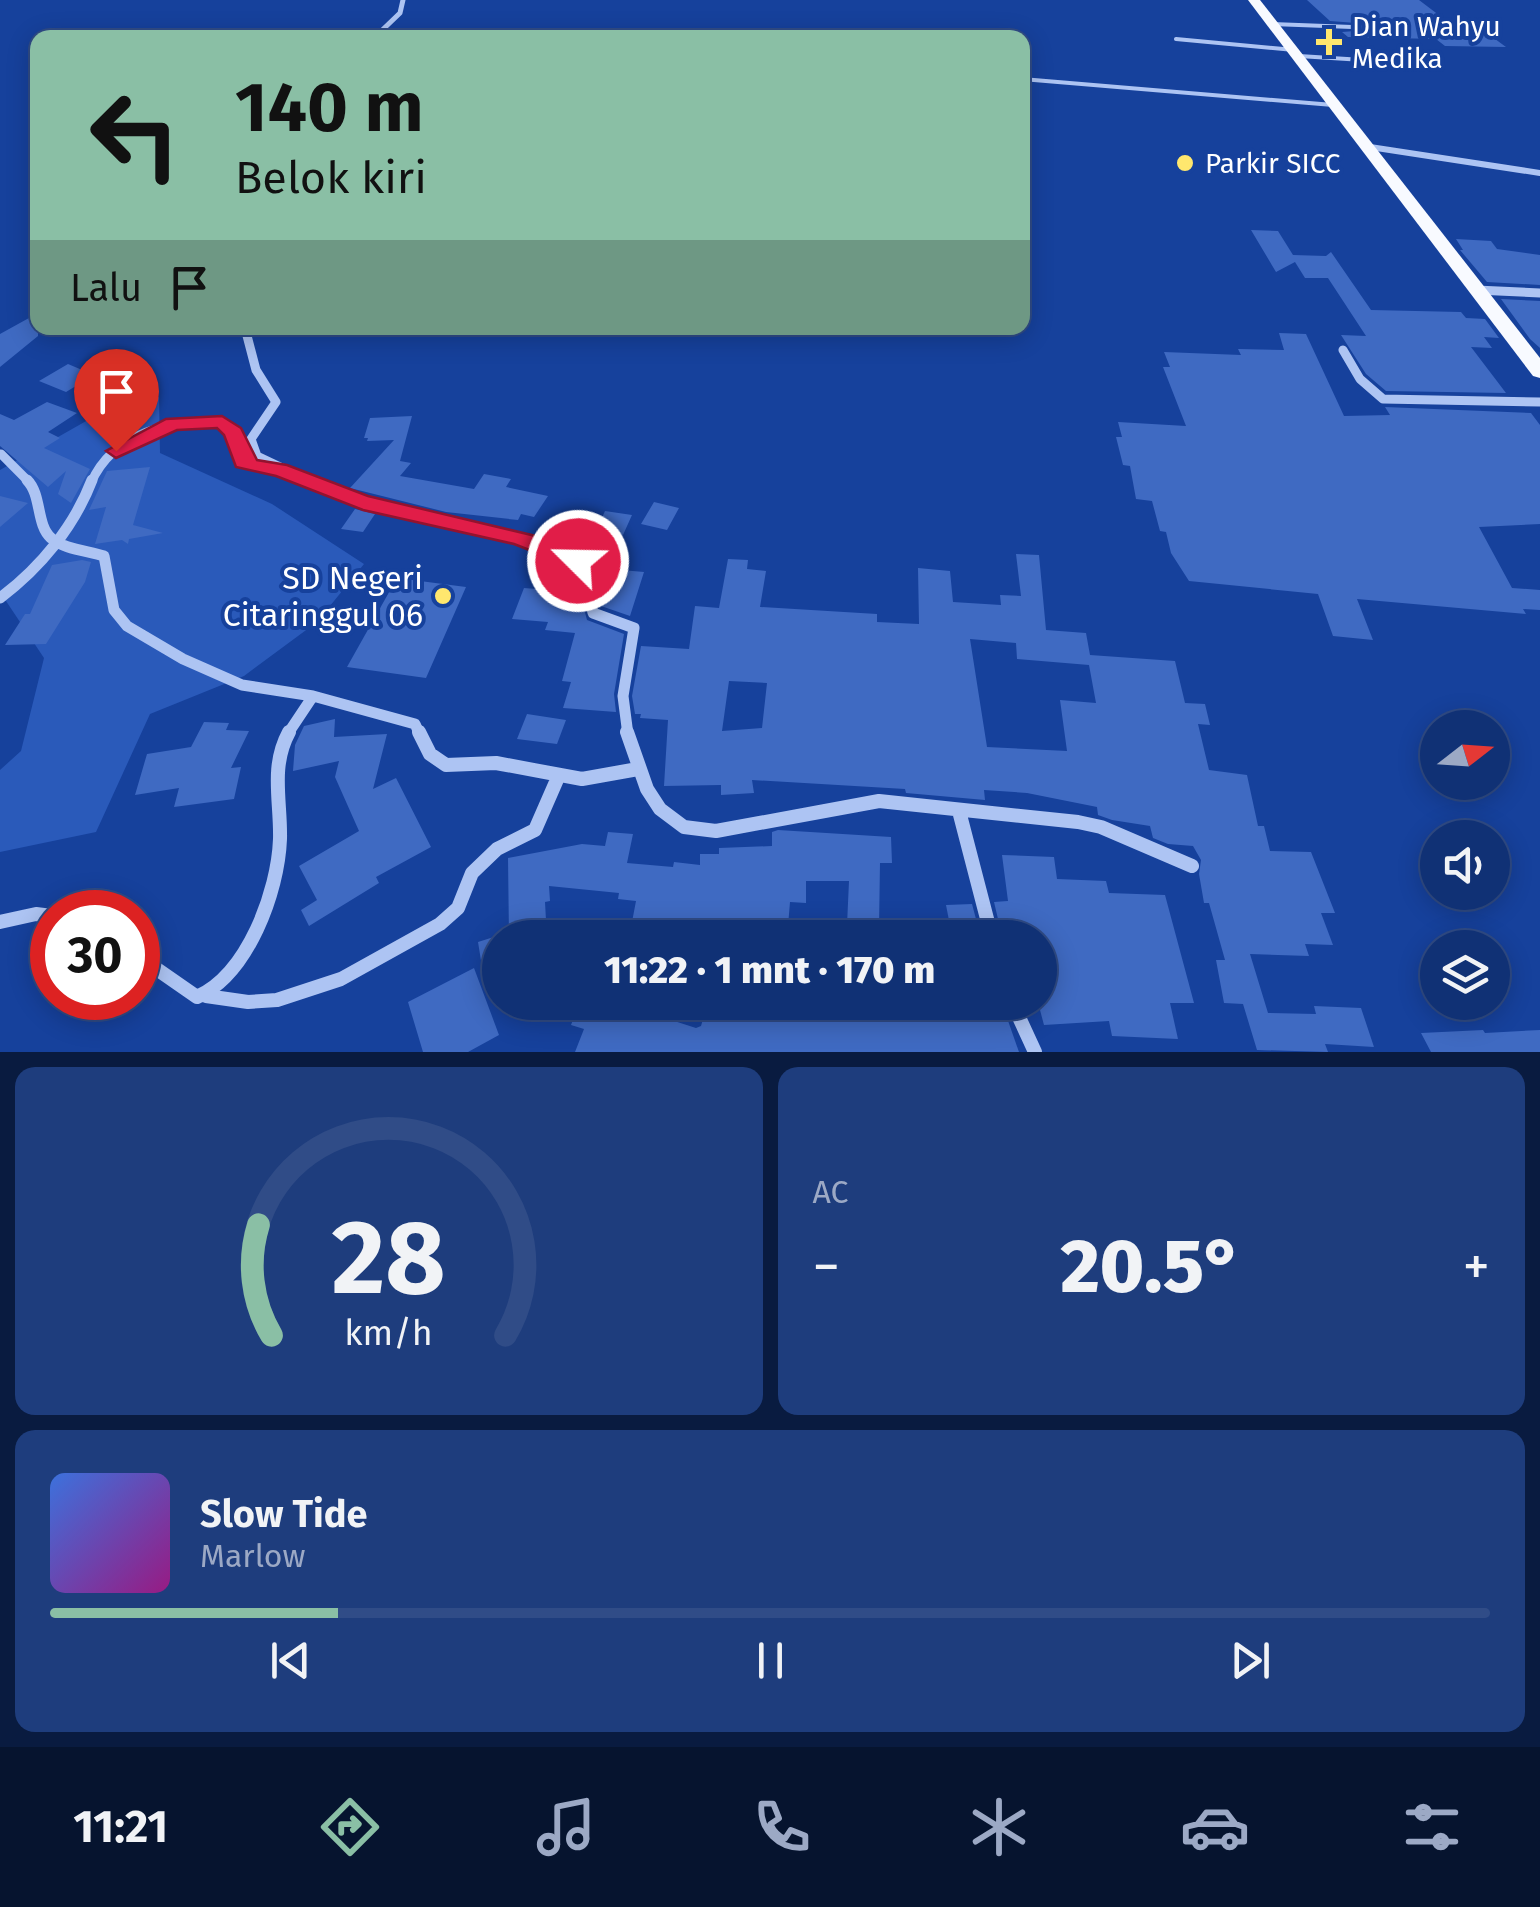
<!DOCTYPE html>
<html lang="id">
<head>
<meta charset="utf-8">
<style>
	body { margin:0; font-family:"Fira Sans",sans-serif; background:#1e3d7d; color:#f1f3f6; height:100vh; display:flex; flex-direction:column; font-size:38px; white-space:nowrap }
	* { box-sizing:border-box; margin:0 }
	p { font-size:32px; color:#9ca9c5 }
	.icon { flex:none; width:55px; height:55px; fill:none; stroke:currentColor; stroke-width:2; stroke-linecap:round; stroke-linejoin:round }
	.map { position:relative; height:1052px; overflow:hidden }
	.details { display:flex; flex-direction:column; gap:15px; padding:15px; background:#091b40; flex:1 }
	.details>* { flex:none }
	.hud { position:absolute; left:30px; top:30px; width:1000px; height:305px; border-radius:20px; box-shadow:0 5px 25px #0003,0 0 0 2px #304c87; background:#8abfa5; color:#111; overflow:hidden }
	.needle { width:65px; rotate:73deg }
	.tools { position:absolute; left:1420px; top:710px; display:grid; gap:20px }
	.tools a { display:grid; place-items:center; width:90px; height:90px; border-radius:50%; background:#103175; box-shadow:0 5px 25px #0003,0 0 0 2px #304c87; font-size:50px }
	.speed { position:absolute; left:30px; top:890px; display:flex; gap:20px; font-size:50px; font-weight:700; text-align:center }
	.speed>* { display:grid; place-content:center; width:130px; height:130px; border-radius:50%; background:#103175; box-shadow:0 5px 25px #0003,0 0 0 2px #304c87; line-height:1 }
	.speed .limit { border:15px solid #d22; background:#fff; color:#111 }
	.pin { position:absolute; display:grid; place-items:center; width:85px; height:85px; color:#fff; margin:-102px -42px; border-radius:50% 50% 50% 0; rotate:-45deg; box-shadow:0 0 10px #0007 }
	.pin .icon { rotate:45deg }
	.me { position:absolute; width:110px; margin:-55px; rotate:293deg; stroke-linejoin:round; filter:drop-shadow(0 0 8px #0008) }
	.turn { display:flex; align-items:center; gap:35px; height:210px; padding:0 40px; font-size:45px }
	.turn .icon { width:130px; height:130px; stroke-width:2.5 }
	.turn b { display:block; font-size:70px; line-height:85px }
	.then { display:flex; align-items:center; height:95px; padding:0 40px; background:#0003; gap:20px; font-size:38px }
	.big { font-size:75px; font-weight:800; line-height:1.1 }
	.details .widget { flex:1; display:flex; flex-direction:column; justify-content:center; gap:15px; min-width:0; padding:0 35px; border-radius:20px; background:#1e3d7d }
	.details .dial { align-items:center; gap:0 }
	.dial svg { height:260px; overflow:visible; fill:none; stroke:#304c87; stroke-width:7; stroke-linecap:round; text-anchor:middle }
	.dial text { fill:#f1f3f6; stroke:none }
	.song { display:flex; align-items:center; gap:30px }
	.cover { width:120px; height:120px; border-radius:15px; background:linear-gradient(135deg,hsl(220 70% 55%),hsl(310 70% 35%)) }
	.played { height:10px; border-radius:5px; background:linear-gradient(90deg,#8abfa5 20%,#304c87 20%) }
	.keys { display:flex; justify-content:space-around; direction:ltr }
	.heat { display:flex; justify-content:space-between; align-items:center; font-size:55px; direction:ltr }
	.details .tiles { flex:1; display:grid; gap:15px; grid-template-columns:1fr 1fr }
	.widget:last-child { grid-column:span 2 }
	.trip { position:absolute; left:482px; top:920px; width:575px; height:100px; border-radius:50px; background:#103175; box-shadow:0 5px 25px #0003,0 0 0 2px #304c87; font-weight:800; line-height:100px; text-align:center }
	.tab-bar { display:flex; height:160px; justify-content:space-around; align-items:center; background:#06142f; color:#9ca9c5 }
	.tab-bar .icon { width:70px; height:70px }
	.tab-bar .selected { color:#8abfa5 }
	.tab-bar b { font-size:45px; color:#f1f3f6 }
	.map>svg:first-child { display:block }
	.green { fill:#2a5aba }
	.building { fill:#3f6ac2; fill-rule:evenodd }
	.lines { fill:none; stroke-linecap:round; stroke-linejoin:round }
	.lane { stroke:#adc4f3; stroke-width:4 }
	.street-far4 { stroke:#adc4f3; stroke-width:5 }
	.street-far3 { stroke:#adc4f3; stroke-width:6 }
	.street-far2 { stroke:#adc4f3; stroke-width:9 }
	.street-far1 { stroke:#adc4f3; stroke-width:11 }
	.street { stroke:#adc4f3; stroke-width:14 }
	.primary { fill:#f8faff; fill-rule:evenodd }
	.route { fill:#e11d48; stroke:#92132f; stroke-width:2.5 }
	.poi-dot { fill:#ffe76e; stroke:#16419c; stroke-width:4 }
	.labels { text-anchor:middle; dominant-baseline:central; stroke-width:8; stroke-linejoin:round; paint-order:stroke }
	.far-poi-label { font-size:28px; fill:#fff; stroke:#16419c; text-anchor:start }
	.poi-label { font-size:32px; fill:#fff; stroke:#16419c; text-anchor:end }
</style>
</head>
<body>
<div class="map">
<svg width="1540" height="1052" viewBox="0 0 1540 1052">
	<rect width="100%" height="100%" fill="#16419c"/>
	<path class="green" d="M159 397 160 453 272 504 364 564 317 622 244 676 150 714 96 832 0 852V770L21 751 44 658 6 601 0 600V470L102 412Z"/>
	<path class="building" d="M1307 0H1419L1448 22H1472L1506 47 1445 46 1436 39 1348 37 1342 32 1355 31 1356 23 1330 21Z
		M1251 230 1278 231 1293 255 1326 256 1331 252 1371 310 1461 312 1466 318 1485 319 1499 338 1484 337 1492 348 1471 347 1506 393 1386 391 1366 374 1341 335 1366 336 1328 278H1305L1295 262 1276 272Z
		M1456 239 1491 241 1497 249 1540 255V285L1487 282 1460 250H1463Z
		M1501 299 1540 301V348L1530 339Z
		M38 313V336L0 367V334Z
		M1279 333 1306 334 1344 416 1390 415 1385 407 1531 413 1540 425V524L1479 527 1512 588 1540 590V610L1523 609 1526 614 1357 599 1373 640 1333 636 1318 594 1189 581 1171 553 1166 532 1160 531 1152 501 1136 499 1130 466 1123 465 1116 437H1122L1118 422 1186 426 1163 367H1170L1164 352 1241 355 1238 349 1284 350Z
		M68 364 94 375 66 392 39 381Z
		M47 402 77 413 48 432 60 438 44 448 90 469 71 503 58 494 66 471 48 487 0 446V414L14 420Z
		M412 416 400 461 411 463 400 476 474 489 484 474 511 479 506 487 548 496 534 517 521 514 518 520 446 512 350 488 394 440 367 441 368 438H364L370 418Z
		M150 467 133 525 163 533 129 539 128 544 122 540 95 544 106 507 89 510 107 471Z
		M0 496 28 503 0 527Z
		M654 502 679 508 667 530 641 524Z
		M355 509 375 514 363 532 341 529Z
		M605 511 632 515 623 535 596 531Z
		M1016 554 1039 555 1046 630 1086 633 1090 655 1175 661 1185 703 1205 704 1210 725 1198 724 1209 770 1247 775 1258 826H1264L1270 851 1311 852 1335 913H1321L1333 945 1305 944 1309 956 1250 954 1268 1013 1316 1014 1314 1006 1361 1008 1374 1047 1325 1044 1328 1052 1257 1050 1243 1004 1224 1003 1216 960H1225L1209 903H1204L1199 874 1201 860 1193 846 1168 844 1153 838 1150 826 1112 820 1098 815 1097 807 1027 793 984 790 985 800 906 793 905 789 752 780 754 793 721 795V785L664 786 668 720 640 718 641 714H635L632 696 641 646 689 649 695 606 719 608 728 559 748 560 747 569 766 571 760 607 877 614V622L919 624 918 568 950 571 953 602 1001 605 1000 595 1021 596ZM970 639 1016 643 1017 659 1089 665 1096 703 1060 700 1067 751 987 747ZM729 681 767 683 762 728 722 731Z
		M82 560 91 562 85 582 46 644 5 645 25 614H30L52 565Z
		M610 569 644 572 630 616 601 606 597 585 604 586Z
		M397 578 466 587 426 678 347 667Z
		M565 580 577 582 587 620 624 634 614 694 616 712 563 708 571 682 562 681 575 633 545 630 548 622 512 619 524 588 561 591Z
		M527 714 566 720 557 744 517 739Z
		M335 719 334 737 387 734 373 789 396 778 431 847 376 877 379 883 309 926 301 910 317 900 299 866 359 831 335 777 339 761 293 771 295 745 304 726Z
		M204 722 229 723 226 730 249 731 231 768 241 767 234 799 174 807 179 788 135 795 147 754 191 747Z
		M778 830 891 837 892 863H880L879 928 847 925 849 881H806V903L790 902 787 938 689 933 690 928 632 922 636 901 618 899 619 893 549 886 550 901 545 902 547 938H509L508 858 582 844 605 846 608 832 633 834 627 863 673 867 674 862 700 865V854H719V848L772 846V832Z
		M1002 855 1054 857 1057 879 1106 881 1109 893 1165 895 1194 1003H1170L1178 1039 1112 1036 1109 1021 1044 1025 1040 1010V931L1002 936 994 902 1008 901Z
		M972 904 980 934 952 936 946 905Z
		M500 935V967L483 973 478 942Z
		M474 968 499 1035 468 1052H423L408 1002Z
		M580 1002H615L696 1028 701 1026 708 1002H757L806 1018 805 1002H964L965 1018 1006 1015 1019 1052H575L584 1029 571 1025Z
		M1483 1030 1485 1033 1540 1030V1052H1431L1421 1033Z"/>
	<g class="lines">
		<path class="lane" d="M1272 24 1352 27
			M1176 39 1294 50
			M1299 56 1363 60
			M1022 79 1333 105"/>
		<path class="street-far4" d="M374 38 400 13 403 0"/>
		<path class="street-far3" d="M1370 147 1540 173"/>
		<path class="street-far2" d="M1476 290 1540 293
			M245 328 256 370 276 402 251 439 257 456 314 483
			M1343 350 1360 379 1383 399 1540 402
			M1 454 30 483
			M91 483C113 432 172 419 222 422L234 433 244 462 273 469"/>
		<path class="street-far1" d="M27 480C42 495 36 525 51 538 63 549 89 551 104 556L114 610 127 626 183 659 242 685 313 696 415 724 420 735
			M308 480 342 496 553 548C591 569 585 574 593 613L634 628 623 696 628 735
			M0 598C40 568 74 527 92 480
			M287 735 313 696"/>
		<path class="street" d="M419 732 430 754 446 765 496 763 582 779 638 769
			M627 732 647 789 660 809 684 827 716 831 879 801 1078 822 1101 827 1192 866
			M959 811 992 938
			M0 922 36 914 52 916
			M138 956 197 997C248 974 278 892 280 839 281 801 270 767 289 732
			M206 996 248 1002 277 1000 341 979 440 924 458 908 472 873 497 849 535 830 559 775
			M1012 1002 1035 1052"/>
		<path class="primary" d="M1248 0H1260L1540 358V378L1533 376Z"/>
	</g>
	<path class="route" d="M222 416 241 428 257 460 287 465 368 496 561 542 587 555 590 561 578 569 514 544 363 510 276 476 236 467 224 435 217 428 177 430 116 458 106 451 166 419Z"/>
	<g class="poi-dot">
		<path d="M1324 27h10v10h10v10h-10v10h-10v-10h-10v-10h10z"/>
		<circle cx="1185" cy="163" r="10"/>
		<circle cx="443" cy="596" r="10"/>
	</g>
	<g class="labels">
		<g class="far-poi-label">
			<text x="1352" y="26">Dian Wahyu<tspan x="1352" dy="32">Medika</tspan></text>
			<text x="1205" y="163">Parkir SICC</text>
		</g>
		<g class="poi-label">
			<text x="423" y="578">SD Negeri<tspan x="423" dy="37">Citaringgul 06</tspan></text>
		</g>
	</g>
</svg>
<div class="tools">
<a><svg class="needle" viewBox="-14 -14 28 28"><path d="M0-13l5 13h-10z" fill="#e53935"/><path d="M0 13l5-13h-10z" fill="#9ca9c5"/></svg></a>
<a><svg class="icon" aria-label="sound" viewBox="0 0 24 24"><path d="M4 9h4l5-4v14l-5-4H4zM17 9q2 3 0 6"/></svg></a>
<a><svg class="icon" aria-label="layers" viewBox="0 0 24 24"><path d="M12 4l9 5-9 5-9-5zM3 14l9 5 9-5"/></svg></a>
</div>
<div class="speed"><div class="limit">30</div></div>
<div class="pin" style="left:116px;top:451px;background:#d93025"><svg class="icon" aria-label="arrive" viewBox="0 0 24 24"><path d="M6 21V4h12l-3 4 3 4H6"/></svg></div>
<svg class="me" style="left:578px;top:561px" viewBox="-20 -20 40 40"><circle r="17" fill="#e11d48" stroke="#fff" stroke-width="3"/><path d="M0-11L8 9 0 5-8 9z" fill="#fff"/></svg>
<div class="trip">11:22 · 1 mnt · 170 m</div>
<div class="hud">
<div class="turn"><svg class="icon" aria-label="left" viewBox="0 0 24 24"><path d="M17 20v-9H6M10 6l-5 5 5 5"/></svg><div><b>140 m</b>Belok kiri</div></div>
<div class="then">Lalu<svg class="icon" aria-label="arrive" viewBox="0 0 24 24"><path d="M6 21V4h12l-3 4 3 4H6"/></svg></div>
</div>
</div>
<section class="details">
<div class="tiles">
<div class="widget dial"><svg viewBox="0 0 100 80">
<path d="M14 69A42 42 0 1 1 86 69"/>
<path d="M14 69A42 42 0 0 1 10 35" stroke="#8abfa5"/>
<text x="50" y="56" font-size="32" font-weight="700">28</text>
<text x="50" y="72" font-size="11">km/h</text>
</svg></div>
<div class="widget"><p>AC</p>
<div class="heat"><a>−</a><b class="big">20.5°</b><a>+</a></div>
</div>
<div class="widget">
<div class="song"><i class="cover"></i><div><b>Slow Tide</b><p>Marlow</p></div></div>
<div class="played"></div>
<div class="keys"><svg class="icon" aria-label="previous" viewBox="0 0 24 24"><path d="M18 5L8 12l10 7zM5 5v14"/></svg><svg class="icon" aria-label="pause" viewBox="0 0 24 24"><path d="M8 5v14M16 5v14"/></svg><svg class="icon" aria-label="next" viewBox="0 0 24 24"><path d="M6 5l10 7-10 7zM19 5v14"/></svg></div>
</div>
</div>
</section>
<nav class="tab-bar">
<b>11:21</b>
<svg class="icon selected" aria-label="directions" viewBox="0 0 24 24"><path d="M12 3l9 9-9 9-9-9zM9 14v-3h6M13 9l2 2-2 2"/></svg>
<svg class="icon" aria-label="music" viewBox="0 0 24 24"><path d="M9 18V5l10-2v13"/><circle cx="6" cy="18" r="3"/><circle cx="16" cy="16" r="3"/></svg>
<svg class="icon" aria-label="phone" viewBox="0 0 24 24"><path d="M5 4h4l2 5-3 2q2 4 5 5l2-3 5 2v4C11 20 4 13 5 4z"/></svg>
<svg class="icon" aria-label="climate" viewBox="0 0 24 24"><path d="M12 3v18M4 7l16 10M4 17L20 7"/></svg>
<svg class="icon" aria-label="car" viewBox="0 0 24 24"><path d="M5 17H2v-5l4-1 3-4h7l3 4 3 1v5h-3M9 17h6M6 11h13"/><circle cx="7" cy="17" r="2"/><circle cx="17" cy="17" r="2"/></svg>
<svg class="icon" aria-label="filters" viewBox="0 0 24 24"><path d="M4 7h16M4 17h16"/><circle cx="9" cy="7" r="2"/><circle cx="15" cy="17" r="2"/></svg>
</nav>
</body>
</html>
